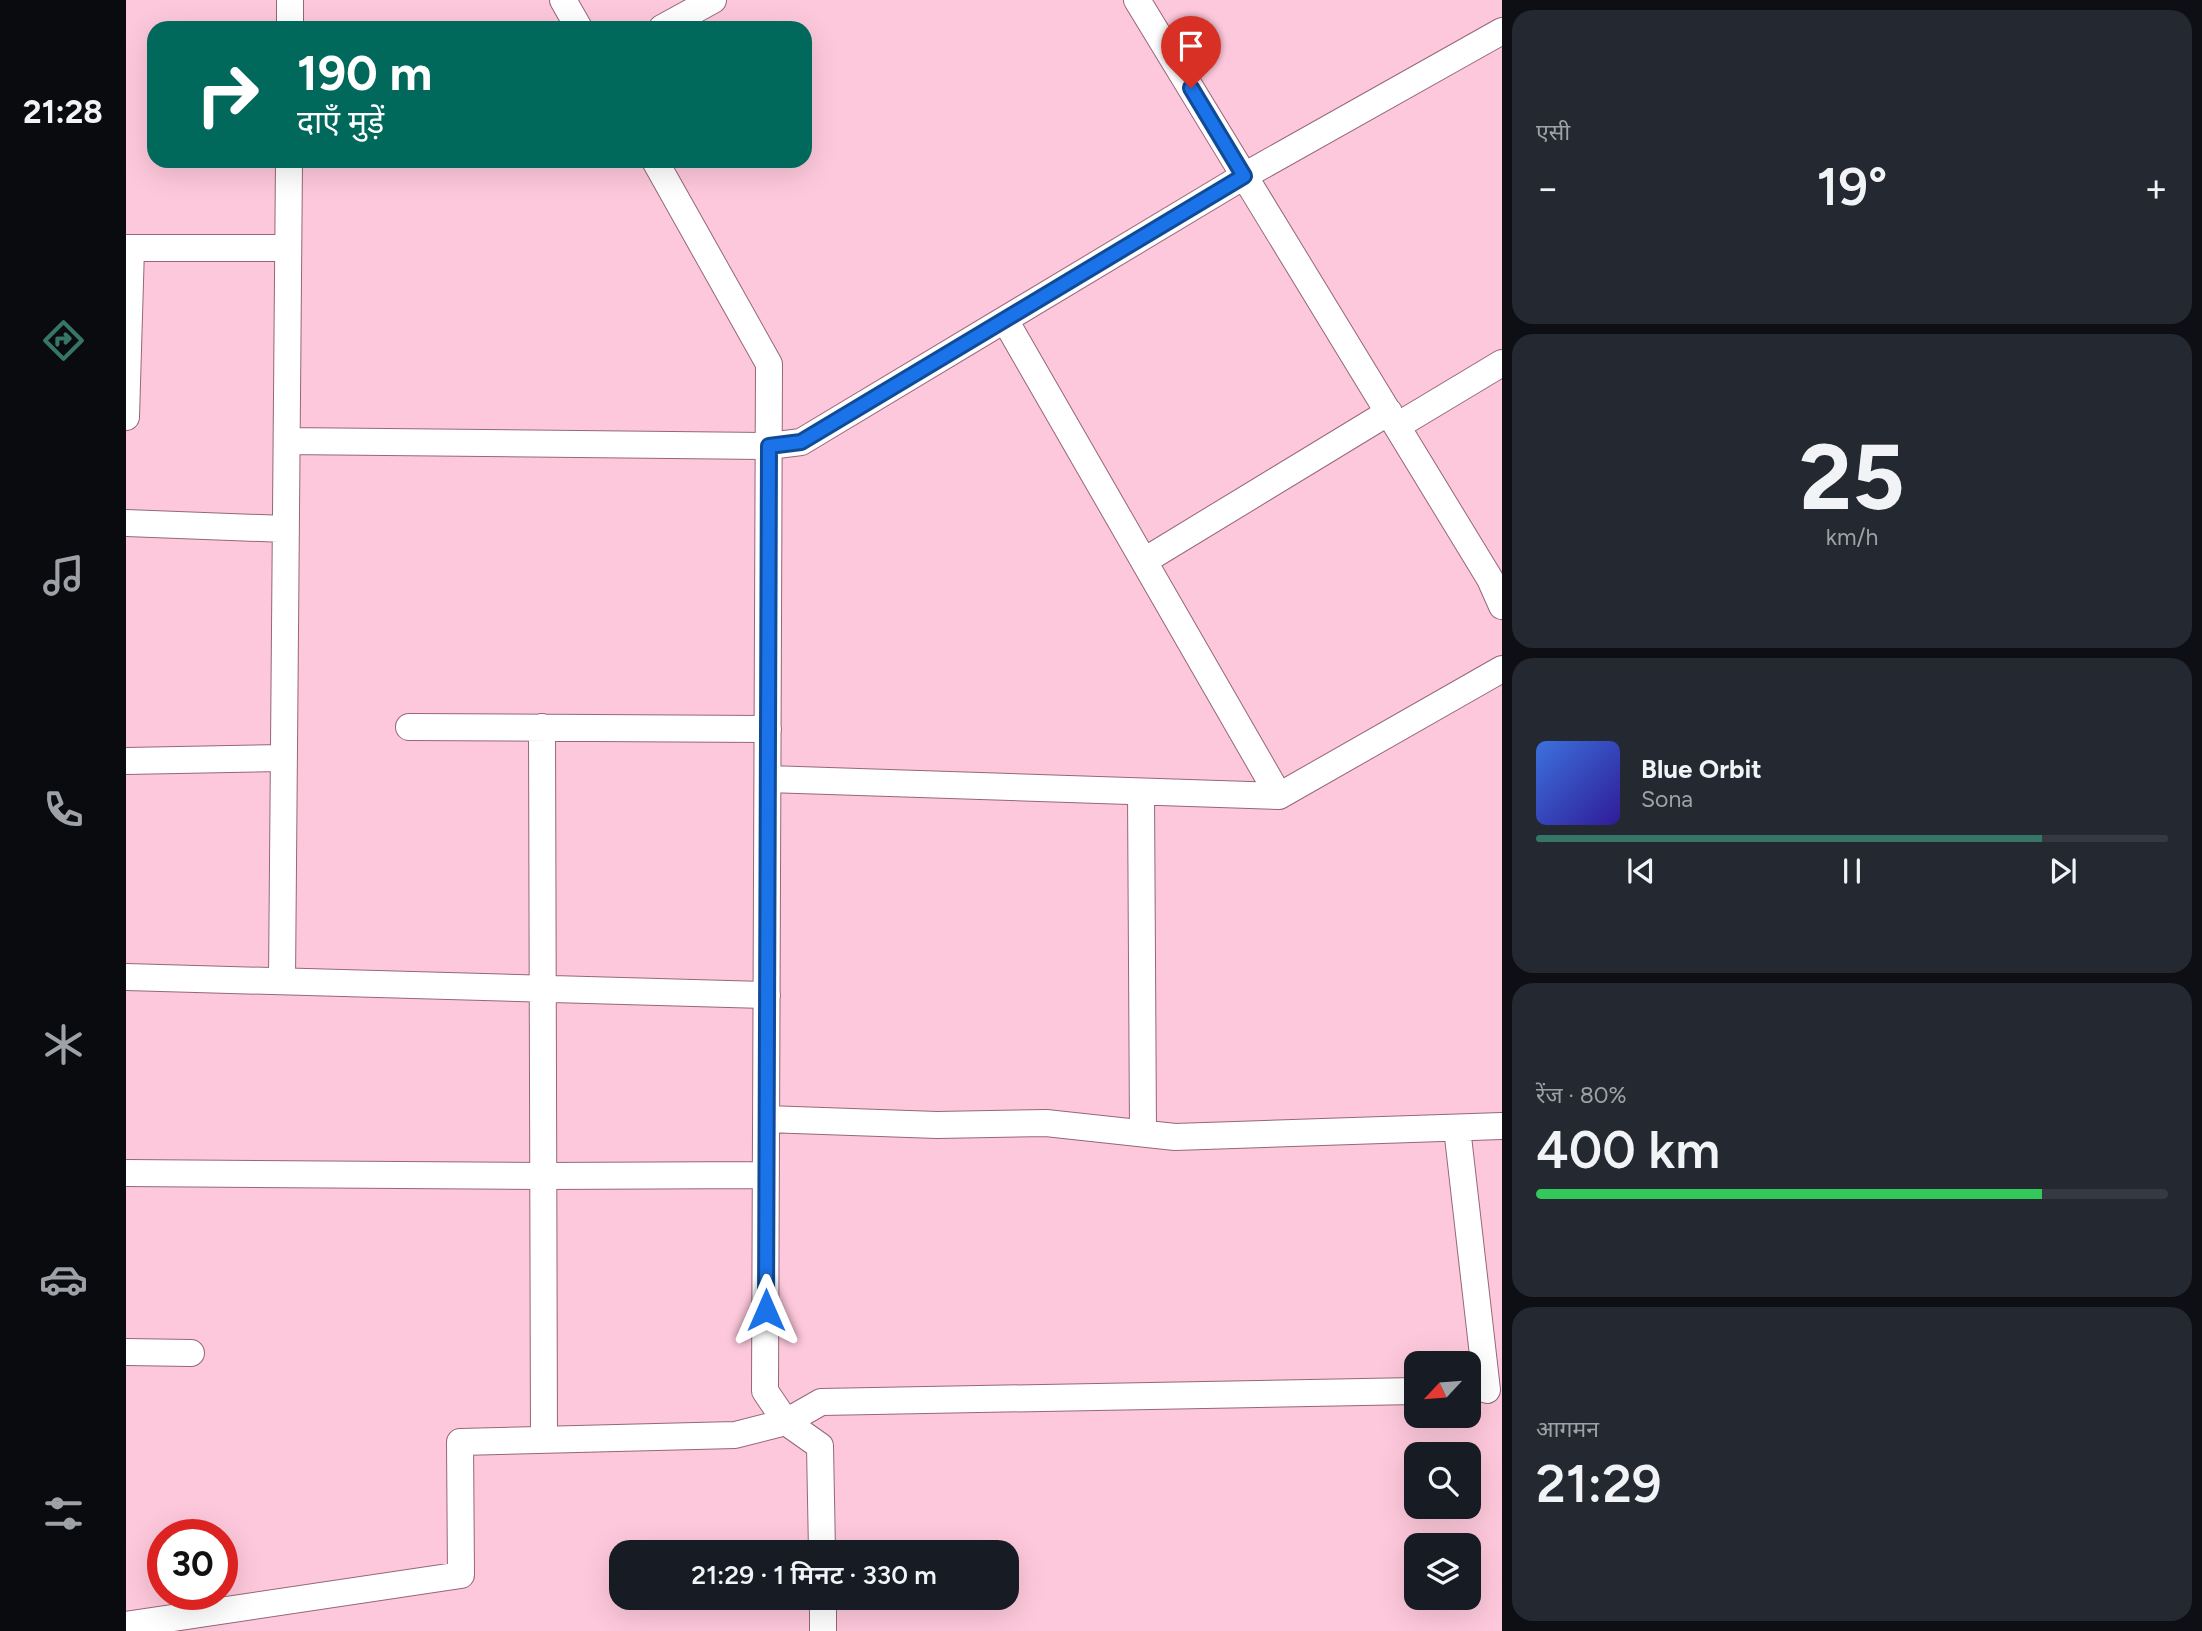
<!DOCTYPE html>
<html lang="hi">
<head>
<meta charset="utf-8">
<style>
	body { margin:0; font-family:Figtree,"Noto Sans Devanagari",sans-serif; background:#242831; color:#f1f3f6; height:100vh; display:flex; flex-direction:column; font-size:26px; white-space:nowrap }
	* { box-sizing:border-box; margin:0 }
	p { font-size:23px; color:#9ea1a6 }
	.icon { flex:none; width:38px; height:38px; fill:none; stroke:currentColor; stroke-width:2; stroke-linecap:round; stroke-linejoin:round }
	.map { position:relative; flex:1; overflow:hidden }
	.drawer { display:flex; flex-direction:column; gap:10px; padding:10px; background:#0d0f14; width:700px }
	.drawer>* { flex:none }
	.top-card { position:absolute; left:21px; top:21px; width:665px; height:147px; border-radius:21px; box-shadow:0 7px 28px #0002; background:#00695c; color:#fff; overflow:hidden }
	.needle { width:46px; rotate:244deg }
	.tools { position:absolute; left:1278px; top:1351px; display:grid; gap:14px }
	.tools a { display:grid; place-items:center; width:77px; height:77px; border-radius:14px; background:#171b24; box-shadow:0 7px 28px #0002; font-size:35px }
	.speed { position:absolute; left:21px; top:1519px; display:flex; gap:14px; font-size:35px; font-weight:700; text-align:center }
	.speed>* { display:grid; place-content:center; width:91px; height:91px; border-radius:50%; background:#171b24; box-shadow:0 7px 28px #0002; line-height:1 }
	.speed .limit { border:10px solid #d22; background:#fff; color:#111 }
	.pin { position:absolute; display:grid; place-items:center; width:60px; height:60px; color:#fff; margin:-72px -30px; border-radius:50% 50% 50% 0; rotate:-45deg; box-shadow:0 0 7px #0007 }
	.pin .icon { rotate:45deg }
	.me { position:absolute; width:77px; margin:-38px; rotate:0deg; stroke-linejoin:round; filter:drop-shadow(0 0 5px #0008) }
	.turn { display:flex; align-items:center; gap:24px; height:147px; padding:0 35px; font-size:32px }
	.turn .icon { width:91px; height:91px; stroke-width:2.5 }
	.turn b { display:block; font-size:49px; line-height:60px }
	.big { font-size:52px; font-weight:600; line-height:1.1 }
	.drawer .tile { flex:1; display:flex; flex-direction:column; justify-content:center; gap:10px; min-width:0; padding:0 24px; border-radius:21px; background:#242831 }
	.drawer .dial { align-items:center; gap:0 }
	.dial b { font-size:91px; line-height:1 }
	.song { display:flex; align-items:center; gap:21px }
	.cover { width:84px; height:84px; border-radius:10px; background:linear-gradient(135deg,hsl(220 70% 55%),hsl(250 70% 35%)) }
	.played { height:7px; border-radius:4px; background:linear-gradient(90deg,#357666 80%,#363941 80%) }
	.keys { display:flex; justify-content:space-around; direction:ltr }
	.heat { display:flex; justify-content:space-between; align-items:center; font-size:38px; direction:ltr }
	.charge { height:10px; border-radius:5px; background:linear-gradient(90deg,#34c759 80%,#363941 0) }
	.trip { position:absolute; left:483px; top:1540px; width:410px; height:70px; border-radius:21px; background:#171b24; box-shadow:0 7px 28px #0002; font-weight:600; line-height:70px; text-align:center }
	main { display:flex; flex:1; min-height:0 }
	.tab-bar { display:flex; flex-direction:column; width:126px; justify-content:space-around; align-items:center; background:#090b0e; color:#9ea1a6 }
	.tab-bar .icon { width:49px; height:49px }
	.tab-bar .current { color:#357666 }
	.tab-bar b { font-size:32px; color:#f1f3f6 }
	.map>svg:first-child { display:block }
	.lines { fill:none; stroke-linecap:round; stroke-linejoin:round }
	.street-casing { stroke:#956778; stroke-width:28 }
	.street { stroke:#fff; stroke-width:26 }
	.route-casing { stroke:#114b97; stroke-width:18 }
	.route { stroke:#1a73e8; stroke-width:12 }
</style>
</head>
<body>
<main>
<nav class="tab-bar">
<b>21:28</b>
<svg class="icon current" aria-label="directions" viewBox="0 0 24 24"><path d="M12 3l9 9-9 9-9-9zM9 14v-3h6M13 9l2 2-2 2"/></svg>
<svg class="icon" aria-label="music" viewBox="0 0 24 24"><path d="M9 18V5l10-2v13"/><circle cx="6" cy="18" r="3"/><circle cx="16" cy="16" r="3"/></svg>
<svg class="icon" aria-label="phone" viewBox="0 0 24 24"><path d="M5 4h4l2 5-3 2q2 4 5 5l2-3 5 2v4C11 20 4 13 5 4z"/></svg>
<svg class="icon" aria-label="climate" viewBox="0 0 24 24"><path d="M12 3v18M4 7l16 10M4 17L20 7"/></svg>
<svg class="icon" aria-label="car" viewBox="0 0 24 24"><path d="M5 17H2v-5l4-1 3-4h7l3 4 3 1v5h-3M9 17h6M6 11h13"/><circle cx="7" cy="17" r="2"/><circle cx="17" cy="17" r="2"/></svg>
<svg class="icon" aria-label="filters" viewBox="0 0 24 24"><path d="M4 7h16M4 17h16"/><circle cx="9" cy="7" r="2"/><circle cx="15" cy="17" r="2"/></svg>
</nav>
<div class="map">
<svg width="1376" height="1631" viewBox="0 0 1376 1631">
	<rect width="100%" height="100%" fill="#fdc8db"/>
	<g class="lines">
		<g class="street-casing">
			<path id="street" d="M437 0 453 28
				M1011 0 1364 579 1376 606
				M164 28V0
				M536 28 587 0
				M529 161 643 364 639 1391 660 1422 694 1446 696 1552
				M0 248H162
				M879 320 1153 796
				M0 417 5 248
				M1271 426 1376 363
				M161 441 643 446 675 442 1118 176 1376 31
				M0 523 159 529
				M1018 561 1263 412
				M283 727 642 729
				M416 727 418 1440
				M0 761 157 758
				M642 779 1153 796 1376 669
				M1015 792 1017 1132
				M0 977 641 995
				M156 981 163 161
				M640 1119 811 1125 920 1123 1049 1137 1376 1126
				M1331 1128 1361 1390
				M0 1173 417 1176 640 1175
				M0 1352 65 1353
				M697 1598V1631
				M0 1625 335 1575 334 1442 609 1435 660 1422 695 1402 1290 1391"/>
		</g>
		<use href="#street" class="street"/>
	</g>
	<g class="lines">
		<g class="route-casing">
			<path id="route" d="M640 1310 643 446 675 442 1118 176 1065 88"/>
		</g>
		<use href="#route" class="route"/>
	</g>
</svg>
<div class="tools">
<a><svg class="needle" viewBox="-14 -14 28 28"><path d="M0-13l5 13h-10z" fill="#e53935"/><path d="M0 13l5-13h-10z" fill="#9ea1a6"/></svg></a>
<a><svg class="icon" aria-label="search" viewBox="0 0 24 24"><circle cx="10" cy="10" r="6"/><path d="M15 15l6 6"/></svg></a>
<a><svg class="icon" aria-label="layers" viewBox="0 0 24 24"><path d="M12 4l9 5-9 5-9-5zM3 14l9 5 9-5"/></svg></a>
</div>
<div class="speed"><div class="limit">30</div></div>
<div class="pin" style="left:1065px;top:88px;background:#d93025"><svg class="icon" aria-label="arrive" viewBox="0 0 24 24"><path d="M6 21V4h12l-3 4 3 4H6"/></svg></div>
<svg class="me" style="left:640px;top:1310px" viewBox="-20 -20 40 40"><path d="M0-17L14 15 0 8-14 15z" fill="#1a73e8" stroke="#fff" stroke-width="4"/></svg>
<div class="trip">21:29 · 1 मिनट · 330 m</div>
<div class="top-card">
<div class="turn"><svg class="icon" aria-label="right" viewBox="0 0 24 24"><path d="M7 20v-9h11M14 6l5 5-5 5"/></svg><div><b>190 m</b>दाएँ मुड़ें</div></div>
</div>
</div>
<section class="drawer">
<div class="tile"><p>एसी</p>
<div class="heat"><a>−</a><b class="big">19°</b><a>+</a></div>
</div>
<div class="tile dial"><b>25</b><p>km/h</p></div>
<div class="tile">
<div class="song"><i class="cover"></i><div><b>Blue Orbit</b><p>Sona</p></div></div>
<div class="played"></div>
<div class="keys"><svg class="icon" aria-label="previous" viewBox="0 0 24 24"><path d="M18 5L8 12l10 7zM5 5v14"/></svg><svg class="icon" aria-label="pause" viewBox="0 0 24 24"><path d="M8 5v14M16 5v14"/></svg><svg class="icon" aria-label="next" viewBox="0 0 24 24"><path d="M6 5l10 7-10 7zM19 5v14"/></svg></div>
</div>
<div class="tile"><p>रेंज · 80%</p><b class="big">400 km</b><div class="charge"></div></div>
<div class="tile"><p>आगमन</p><b class="big">21:29</b></div>
</section>
</main>
</body>
</html>
